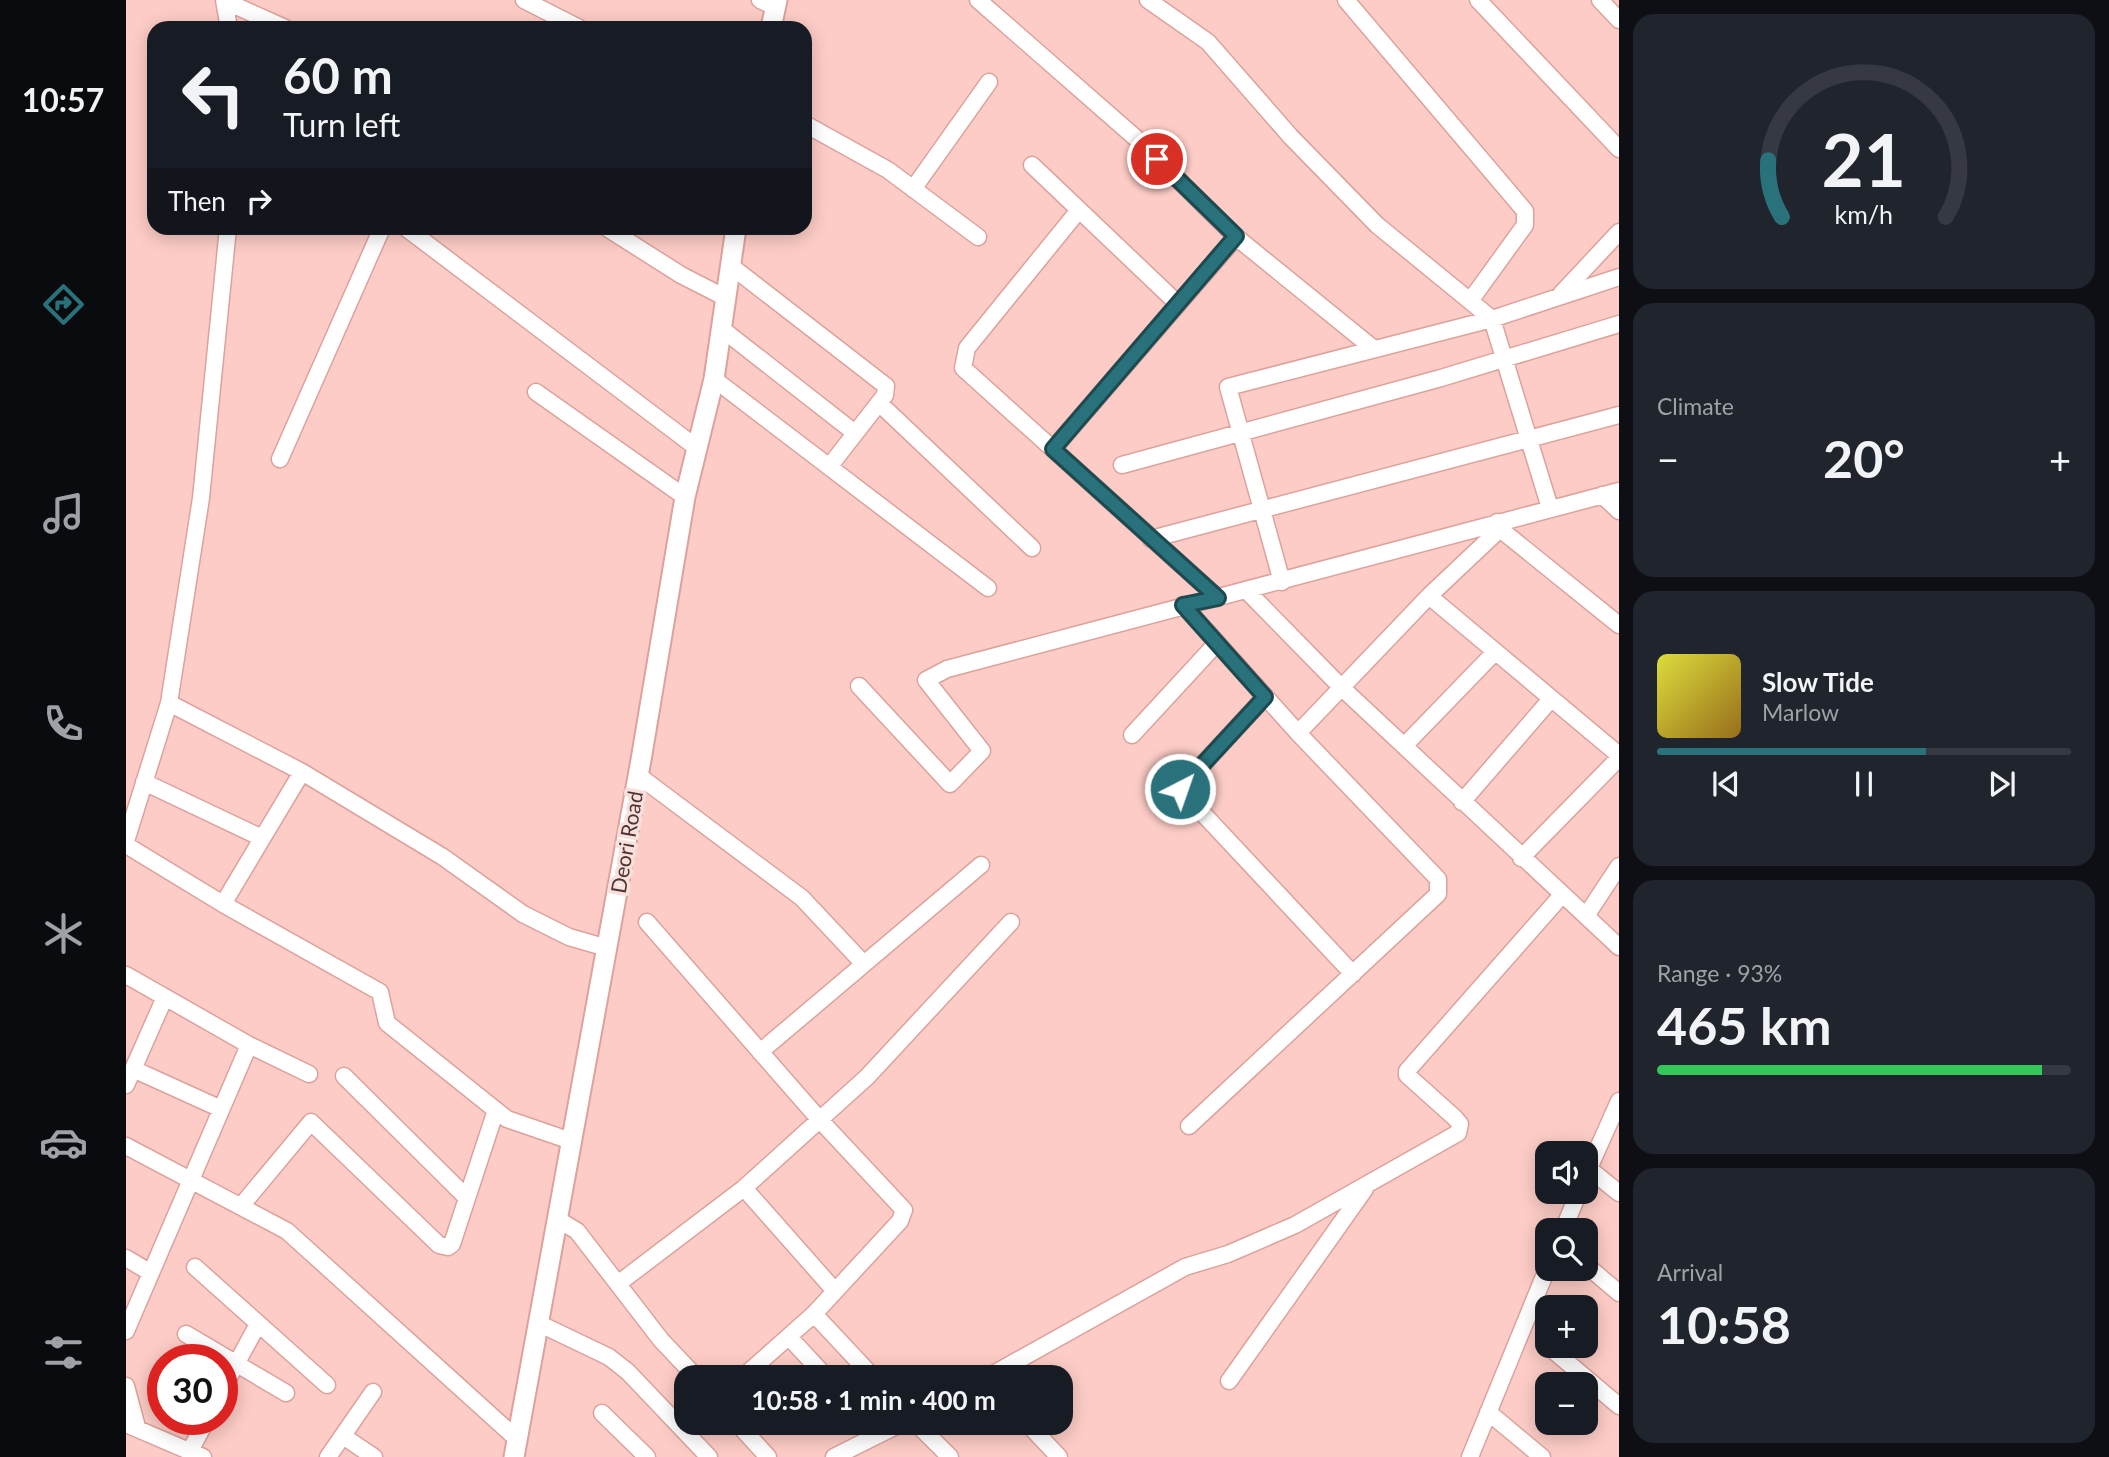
<!DOCTYPE html>
<html lang="en">
<head>
<meta charset="utf-8">
<style>
	body { margin:0; font-family:Lato,sans-serif; background:#20242c; color:#f1f3f6; height:100vh; display:flex; flex-direction:column; font-size:26px; white-space:nowrap }
	* { box-sizing:border-box; margin:0 }
	p { font-size:23px; color:#9ea1a6 }
	.icon { flex:none; width:38px; height:38px; fill:none; stroke:currentColor; stroke-width:2; stroke-linecap:round; stroke-linejoin:round }
	.map { position:relative; flex:1; overflow:hidden }
	.sheet { display:flex; flex-direction:column; gap:14px; padding:14px; background:#0d0f14; width:490px }
	.sheet>* { flex:none }
	.top-card { position:absolute; left:21px; top:21px; width:665px; height:214px; border-radius:21px; box-shadow:0 4px 18px #0003; background:#171b24; color:#f1f3f6; overflow:hidden }
	.tools { position:absolute; left:1409px; top:1141px; display:grid; gap:14px }
	.tools a { display:grid; place-items:center; width:63px; height:63px; border-radius:14px; background:#171b24; box-shadow:0 4px 18px #0003; font-size:35px }
	.speed { position:absolute; left:21px; top:1344px; display:flex; gap:14px; font-size:35px; font-weight:700; text-align:center }
	.speed>* { display:grid; place-content:center; width:91px; height:91px; border-radius:50%; background:#171b24; box-shadow:0 4px 18px #0003; line-height:1 }
	.speed .limit { border:10px solid #d22; background:#fff; color:#111 }
	.pin { position:absolute; display:grid; place-items:center; width:60px; height:60px; color:#fff; margin:-30px; border:4px solid #fff; border-radius:50%; box-shadow:0 2px 7px #0007 }
	.me { position:absolute; width:77px; margin:-38px; rotate:41deg; stroke-linejoin:round; filter:drop-shadow(0 0 5px #0008) }
	.turn { display:flex; align-items:center; gap:24px; height:147px; padding:0 21px; font-size:32px }
	.turn .icon { width:91px; height:91px; stroke-width:2.5 }
	.turn b { display:block; font-size:49px; line-height:60px }
	.then { display:flex; align-items:center; height:66px; padding:0 21px; background:#0003; gap:14px; font-size:26px }
	.big { font-size:52px; font-weight:700; line-height:1.1 }
	.sheet .tile { flex:1; display:flex; flex-direction:column; justify-content:center; gap:10px; min-width:0; padding:0 24px; border-radius:21px; background:#20242c }
	.sheet .dial { align-items:center; gap:0 }
	.dial svg { height:182px; overflow:visible; fill:none; stroke:#363941; stroke-width:7; stroke-linecap:round; text-anchor:middle }
	.dial text { fill:#f1f3f6; stroke:none }
	.song { display:flex; align-items:center; gap:21px }
	.cover { width:84px; height:84px; border-radius:10px; background:linear-gradient(135deg,hsl(60 70% 55%),hsl(40 70% 35%)) }
	.played { height:7px; border-radius:4px; background:linear-gradient(90deg,#29727b 65%,#363941 65%) }
	.keys { display:flex; justify-content:space-around; direction:ltr }
	.heat { display:flex; justify-content:space-between; align-items:center; font-size:38px; direction:ltr }
	.charge { height:10px; border-radius:5px; background:linear-gradient(90deg,#34c759 93%,#363941 0) }
	.trip { position:absolute; left:548px; top:1365px; width:399px; height:70px; border-radius:21px; background:#171b24; box-shadow:0 4px 18px #0003; font-weight:700; line-height:70px; text-align:center }
	main { display:flex; flex:1; min-height:0 }
	.menu { display:flex; flex-direction:column; width:126px; justify-content:space-around; align-items:center; background:#090b0e; color:#9ea1a6 }
	.menu .icon { width:49px; height:49px }
	.menu .current { color:#29727b }
	.menu b { font-size:32px; color:#f1f3f6 }
	.map>svg:first-child { display:block }
	.lines { fill:none; stroke-linecap:round; stroke-linejoin:round }
	.minor-casing { stroke:#dca29b; stroke-width:19 }
	.tertiary-casing { stroke:#dca29b; stroke-width:23 }
	.minor { stroke:#fff; stroke-width:16 }
	.tertiary { stroke:#fff; stroke-width:19 }
	.route-casing { stroke:#1b4a50; stroke-width:18 }
	.route { stroke:#29727b; stroke-width:12 }
	.labels { text-anchor:middle; dominant-baseline:central; stroke-width:7; stroke-linejoin:round; paint-order:stroke }
	.street-label { font-size:21px; fill:#4c3431; stroke:#f9e0dd }
</style>
</head>
<body>
<main>
<nav class="menu">
<b>10:57</b>
<svg class="icon current" aria-label="directions" viewBox="0 0 24 24"><path d="M12 3l9 9-9 9-9-9zM9 14v-3h6M13 9l2 2-2 2"/></svg>
<svg class="icon" aria-label="music" viewBox="0 0 24 24"><path d="M9 18V5l10-2v13"/><circle cx="6" cy="18" r="3"/><circle cx="16" cy="16" r="3"/></svg>
<svg class="icon" aria-label="phone" viewBox="0 0 24 24"><path d="M5 4h4l2 5-3 2q2 4 5 5l2-3 5 2v4C11 20 4 13 5 4z"/></svg>
<svg class="icon" aria-label="climate" viewBox="0 0 24 24"><path d="M12 3v18M4 7l16 10M4 17L20 7"/></svg>
<svg class="icon" aria-label="car" viewBox="0 0 24 24"><path d="M5 17H2v-5l4-1 3-4h7l3 4 3 1v5h-3M9 17h6M6 11h13"/><circle cx="7" cy="17" r="2"/><circle cx="17" cy="17" r="2"/></svg>
<svg class="icon" aria-label="filters" viewBox="0 0 24 24"><path d="M4 7h16M4 17h16"/><circle cx="9" cy="7" r="2"/><circle cx="15" cy="17" r="2"/></svg>
</nav>
<div class="map">
<svg width="1493" height="1457" viewBox="0 0 1493 1457">
	<rect width="100%" height="100%" fill="#fdccc6"/>
	<g class="lines">
		<g class="minor-casing">
			<path id="minor" d="M98 0 103 28
				M398 0 453 28
				M634 0 649 7
				M852 0 1012 140 1110 237 1248 349
				M1022 0 1082 42 1165 137 1251 225 1366 319 1424 508
				M1220 0 1399 211V225L1344 301
				M1352 0 1493 149
				M1474 0 1493 20
				M99 1 159 28
				M679 124 762 170 852 237
				M906 165 1051 303
				M787 189 863 82
				M953 210 841 348 837 368 1092 598
				M280 228 571 448
				M481 228 555 275 600 298
				M605 266 760 386 759 395 703 467
				M1435 294 1493 232
				M596 329 729 433
				M588 379 862 588
				M410 392 559 497
				M753 403 906 548
				M927 449 1110 237
				M154 459 256 228
				M996 465 1315 378 1493 324
				M1476 495 1493 511
				M1371 522 1374 529 1493 625
				M1025 539 1493 415
				M1156 582 1102 387 1366 319 1493 277
				M1121 591 1215 687 1493 947
				M1303 596 1493 755
				M1057 605 1172 733 1312 879V894L1063 1126
				M733 686 824 784 856 751 800 680 821 669 1493 491
				M1139 697 1054 789 1227 974
				M43 703 176 772 317 857 397 914 443 937 481 948
				M1172 733 1303 596 1374 529
				M1006 735 1090 644
				M1278 746 1369 652
				M513 776 676 898 737 963
				M18 782 136 838
				M1336 802 1425 699
				M0 841 43 703 75 498 102 228
				M0 845 97 904 254 992 261 1023 381 1119 445 1141
				M1395 858 1493 758
				M97 904 176 772
				M1460 916 1493 866
				M521 922 693 1119 778 1210 774 1221 688 1314 617 1377
				M0 975 123 1045 183 1074
				M634 1052 855 865
				M7 1069 93 1108
				M218 1076 340 1197
				M0 1085 39 997
				M0 1146 161 1231 391 1439
				M1462 1168 1493 1193
				M1460 1175 1493 1101
				M618 1188 709 1291
				M115 1206 185 1122 313 1245 322 1247 326 1244 370 1110
				M431 1219 451 1231 535 1340 570 1377
				M1437 1230 1453 1192
				M0 1258 25 1273
				M1460 1265 1493 1293
				M69 1267 201 1385
				M493 1283 618 1188 741 1077 885 922
				M688 1314 747 1377
				M412 1323 483 1357 502 1372 583 1457
				M0 1331 123 1045
				M60 1334 160 1393
				M663 1337 700 1377
				M1422 1346 1493 1406
				M862 1377 1059 1267 1102 1254 1169 1225 1332 1133 1334 1124 1329 1118 1281 1075V1071L1436 895
				M1103 1381 1239 1189
				M0 1386 11 1427
				M96 1390 132 1324
				M1362 1412 1416 1457
				M476 1413 521 1457
				M611 1423 642 1457
				M666 1423V1424
				M790 1423 824 1457
				M901 1423 933 1457
				M0 1424 77 1457
				M217 1436 248 1457
				M64 1451 81 1419
				M202 1457 247 1392
				M708 1457 776 1423
				M1344 1457 1421 1269"/>
		</g>
		<g class="tertiary-casing">
			<path id="tertiary" d="M645 28 651 0
				M388 1457 515 760 559 497 588 379 610 228"/>
		</g>
		<use href="#minor" class="minor"/>
		<use href="#tertiary" class="tertiary"/>
	</g>
	<g class="lines">
		<g class="route-casing">
			<path id="route" d="M1031 159 1110 236 927 449 1092 598 1057 605 1139 697 1054 789"/>
		</g>
		<use href="#route" class="route"/>
	</g>
	<g class="labels">
		<g class="street-label">
			<text transform="translate(500 842) rotate(-80)">Deori Road</text>
		</g>
	</g>
</svg>
<div class="tools">
<a><svg class="icon" aria-label="sound" viewBox="0 0 24 24"><path d="M4 9h4l5-4v14l-5-4H4zM17 9q2 3 0 6"/></svg></a>
<a><svg class="icon" aria-label="search" viewBox="0 0 24 24"><circle cx="10" cy="10" r="6"/><path d="M15 15l6 6"/></svg></a>
<a>+</a>
<a>−</a>
</div>
<div class="speed"><div class="limit">30</div></div>
<div class="pin" style="left:1031px;top:159px;background:#d93025"><svg class="icon" aria-label="arrive" viewBox="0 0 24 24"><path d="M6 21V4h12l-3 4 3 4H6"/></svg></div>
<svg class="me" style="left:1054px;top:789px" viewBox="-20 -20 40 40"><circle r="17" fill="#29727b" stroke="#fff" stroke-width="3"/><path d="M0-11L8 9 0 5-8 9z" fill="#fff"/></svg>
<div class="trip">10:58 · 1 min · 400 m</div>
<div class="top-card">
<div class="turn"><svg class="icon" aria-label="left" viewBox="0 0 24 24"><path d="M17 20v-9H6M10 6l-5 5 5 5"/></svg><div><b>60 m</b>Turn left</div></div>
<div class="then">Then<svg class="icon" aria-label="right" viewBox="0 0 24 24"><path d="M7 20v-9h11M14 6l5 5-5 5"/></svg></div>
</div>
</div>
<section class="sheet">
<div class="tile dial"><svg viewBox="0 0 100 80">
<path d="M14 69A42 42 0 1 1 86 69"/>
<path d="M14 69A42 42 0 0 1 8 44" stroke="#29727b"/>
<text x="50" y="56" font-size="32" font-weight="700">21</text>
<text x="50" y="72" font-size="11">km/h</text>
</svg></div>
<div class="tile"><p>Climate</p>
<div class="heat"><a>−</a><b class="big">20°</b><a>+</a></div>
</div>
<div class="tile">
<div class="song"><i class="cover"></i><div><b>Slow Tide</b><p>Marlow</p></div></div>
<div class="played"></div>
<div class="keys"><svg class="icon" aria-label="previous" viewBox="0 0 24 24"><path d="M18 5L8 12l10 7zM5 5v14"/></svg><svg class="icon" aria-label="pause" viewBox="0 0 24 24"><path d="M8 5v14M16 5v14"/></svg><svg class="icon" aria-label="next" viewBox="0 0 24 24"><path d="M6 5l10 7-10 7zM19 5v14"/></svg></div>
</div>
<div class="tile"><p>Range · 93%</p><b class="big">465 km</b><div class="charge"></div></div>
<div class="tile"><p>Arrival</p><b class="big">10:58</b></div>
</section>
</main>
</body>
</html>
